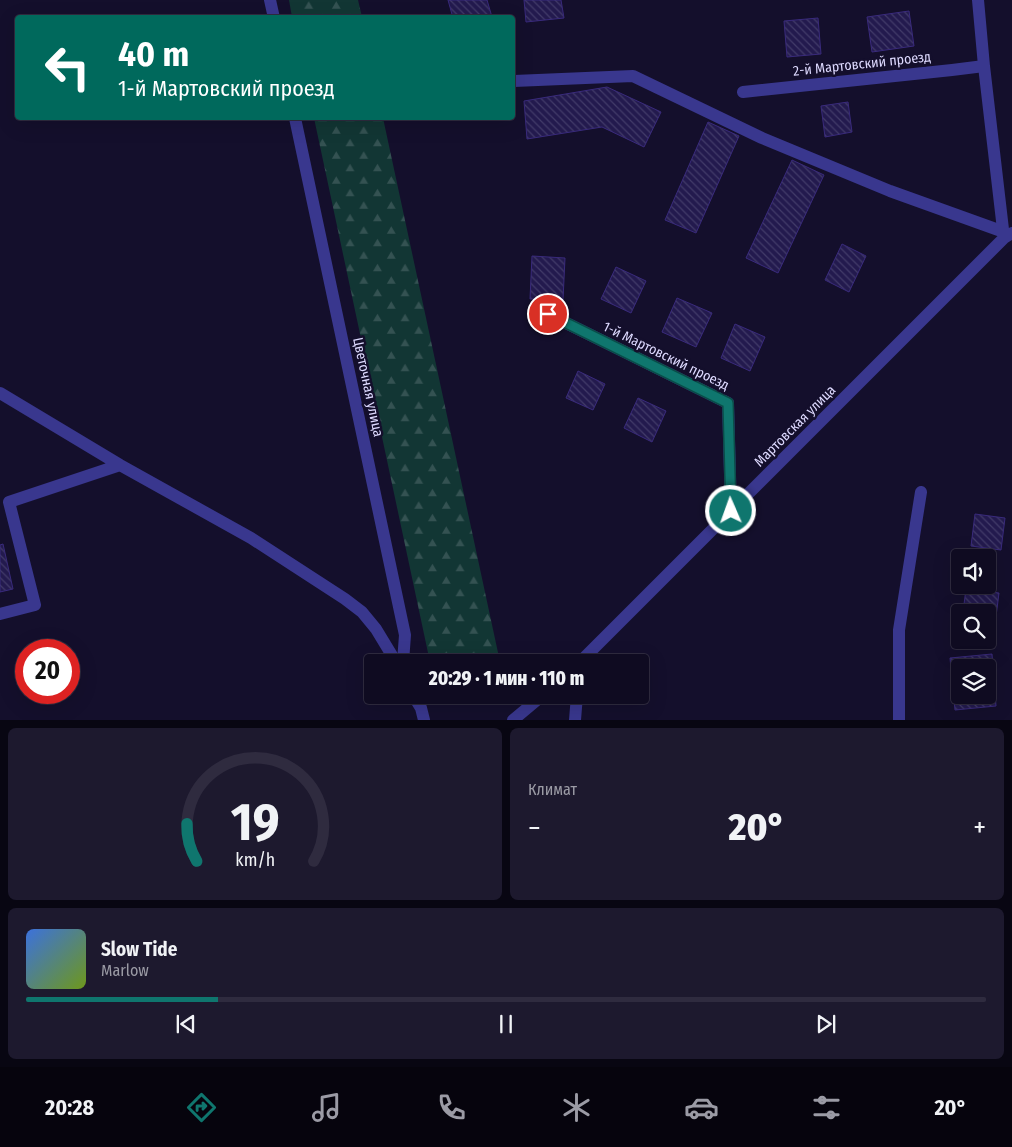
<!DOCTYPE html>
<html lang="ru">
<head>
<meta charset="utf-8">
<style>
	body { margin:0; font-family:"Fira Sans Condensed",sans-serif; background:#1d192e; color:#f1f3f6; height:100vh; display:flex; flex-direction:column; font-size:19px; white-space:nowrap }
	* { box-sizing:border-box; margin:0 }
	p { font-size:16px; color:#9b9ba5 }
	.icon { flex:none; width:28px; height:28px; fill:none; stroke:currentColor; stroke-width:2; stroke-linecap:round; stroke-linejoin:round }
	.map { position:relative; height:720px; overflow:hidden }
	.side { display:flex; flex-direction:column; gap:8px; padding:8px; background:#080612; flex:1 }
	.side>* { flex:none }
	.hud { position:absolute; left:15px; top:15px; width:500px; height:105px; border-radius:5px; box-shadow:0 5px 20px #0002,0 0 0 1px #2f2b3f; background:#00695c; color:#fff; overflow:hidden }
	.buttons { position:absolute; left:951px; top:549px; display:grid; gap:10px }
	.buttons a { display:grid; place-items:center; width:45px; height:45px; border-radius:5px; background:#0f0b21; box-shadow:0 5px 20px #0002,0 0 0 1px #2f2b3f; font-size:25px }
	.speed { position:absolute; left:15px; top:639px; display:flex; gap:10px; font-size:25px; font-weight:700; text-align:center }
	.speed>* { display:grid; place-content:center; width:65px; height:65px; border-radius:50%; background:#0f0b21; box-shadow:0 5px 20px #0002,0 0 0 1px #2f2b3f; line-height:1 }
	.speed .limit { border:8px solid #d22; background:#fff; color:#111 }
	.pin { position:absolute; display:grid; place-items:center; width:42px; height:42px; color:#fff; margin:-21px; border:2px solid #fff; border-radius:50%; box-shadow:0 1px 5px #0007 }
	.me { position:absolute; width:55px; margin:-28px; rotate:358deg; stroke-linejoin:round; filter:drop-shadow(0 0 4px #0008) }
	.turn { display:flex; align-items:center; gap:18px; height:105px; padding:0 20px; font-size:22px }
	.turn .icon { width:65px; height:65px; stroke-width:2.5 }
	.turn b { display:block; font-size:35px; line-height:42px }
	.big { font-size:38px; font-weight:800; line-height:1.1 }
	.side .card { flex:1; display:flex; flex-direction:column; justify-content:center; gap:8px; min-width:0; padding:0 18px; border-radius:8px; background:#1d192e }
	.side .dial { align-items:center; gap:0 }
	.dial svg { height:130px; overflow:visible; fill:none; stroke:#2f2b3f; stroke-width:7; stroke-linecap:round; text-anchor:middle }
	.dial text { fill:#f1f3f6; stroke:none }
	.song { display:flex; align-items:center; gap:15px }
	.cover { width:60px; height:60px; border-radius:8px; background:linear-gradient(135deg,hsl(220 70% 55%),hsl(80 70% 35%)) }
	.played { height:5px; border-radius:2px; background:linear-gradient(90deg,#0f766e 20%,#2f2b3f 20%) }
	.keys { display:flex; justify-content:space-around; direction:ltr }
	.heat { display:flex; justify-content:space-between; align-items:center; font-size:28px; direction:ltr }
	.side .tiles { flex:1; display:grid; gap:8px; grid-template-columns:1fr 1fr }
	.card:last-child { grid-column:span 2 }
	.trip { position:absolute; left:364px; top:654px; width:285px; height:50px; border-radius:5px; background:#0f0b21; box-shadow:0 5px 20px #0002,0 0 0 1px #2f2b3f; font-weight:800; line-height:50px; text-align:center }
	.tab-bar { display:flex; height:80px; justify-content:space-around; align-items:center; background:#06040d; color:#9b9ba5 }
	.tab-bar .icon { width:35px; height:35px }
	.tab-bar .on { color:#0f766e }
	.tab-bar b { font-size:22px; color:#f1f3f6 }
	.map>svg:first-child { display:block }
	.forest { fill:url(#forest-firs) }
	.building { fill:url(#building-back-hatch); stroke:#392a7c; fill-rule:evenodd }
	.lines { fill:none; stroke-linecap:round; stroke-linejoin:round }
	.minor { stroke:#39378e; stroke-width:12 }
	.route-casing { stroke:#0a4d48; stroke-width:12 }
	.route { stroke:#0f766e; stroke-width:9 }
	.labels { text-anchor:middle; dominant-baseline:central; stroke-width:5; stroke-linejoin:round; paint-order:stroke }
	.street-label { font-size:14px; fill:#dedaff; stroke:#140f2c }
</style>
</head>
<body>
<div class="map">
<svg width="1012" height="720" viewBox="0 0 1012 720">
	<defs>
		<pattern id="forest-firs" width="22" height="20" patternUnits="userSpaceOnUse" patternTransform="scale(1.25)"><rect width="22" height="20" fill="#123634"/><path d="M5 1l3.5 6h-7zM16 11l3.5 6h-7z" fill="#345252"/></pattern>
		<pattern id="building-back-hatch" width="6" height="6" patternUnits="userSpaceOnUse" patternTransform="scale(1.25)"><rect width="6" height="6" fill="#231a4e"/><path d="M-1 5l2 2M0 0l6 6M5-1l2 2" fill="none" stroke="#423b69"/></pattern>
	</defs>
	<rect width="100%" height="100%" fill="#140f2c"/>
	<path class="forest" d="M289 0H358L362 17H292Z
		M314 118H383L500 662H430Z"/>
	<path class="building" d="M448 0H487L492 17 453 18Z
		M524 0H561L564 18 526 22Z
		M909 11 914 46 872 52 867 17Z
		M818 18 821 54 787 57 784 21Z
		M607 87 661 112 644 147 602 127 527 139 524 101Z
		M848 102 852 132 825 137 821 106Z
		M708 122 739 136 696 233 665 220Z
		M792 160 824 175 778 273 746 258Z
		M842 244 866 256 849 292 825 280Z
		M532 256 565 258 563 300 530 299Z
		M616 267 646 281 631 313 601 299Z
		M677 298 712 313 696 347 662 332Z
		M735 324 765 337 750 371 721 358Z
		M578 371 605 384 593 410 566 398Z
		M638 398 666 411 652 442 624 428Z
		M975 514 1005 518 1001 550 971 546Z
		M3 544 13 589 0 592V545Z
		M966 589 999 593 994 632 988 631V612H963Z
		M992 654 996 706 955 710 950 658ZM960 668H988V695H960Z"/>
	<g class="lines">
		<path class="minor" d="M270 0 274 18
			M978 0 984 66 1004 238
			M514 81 633 76 762 138 890 191 1004 232
			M743 92 952 70 984 66
			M295 118 405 635 403 662
			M548 314 728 403 731 511
			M0 393 120 465 251 538 345 599 362 612 376 629 396 662
			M0 614 35 605 9 502 120 465
			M580 662 1004 238 1012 233
			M413 695 421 708 424 720
			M513 720 543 695
			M575 720 577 695
			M899 720V630L921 492"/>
	</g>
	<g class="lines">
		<g class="route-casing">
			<path id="route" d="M548 314 728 403 731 511"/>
		</g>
		<use href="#route" class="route"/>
	</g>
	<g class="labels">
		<g class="street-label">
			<text transform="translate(862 64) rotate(-6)">2-й Мартовский проезд</text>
			<text transform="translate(666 356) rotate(26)">1-й Мартовский проезд</text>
			<text transform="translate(368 387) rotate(78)">Цветочная улица</text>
			<text transform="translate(795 426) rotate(-45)">Мартовская улица</text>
		</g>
	</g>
</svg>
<div class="buttons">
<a><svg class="icon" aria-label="sound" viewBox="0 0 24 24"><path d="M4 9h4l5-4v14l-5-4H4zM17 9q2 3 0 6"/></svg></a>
<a><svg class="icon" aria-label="search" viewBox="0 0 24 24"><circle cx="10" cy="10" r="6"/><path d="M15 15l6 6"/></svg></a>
<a><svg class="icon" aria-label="layers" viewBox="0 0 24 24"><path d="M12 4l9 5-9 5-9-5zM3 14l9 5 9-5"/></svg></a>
</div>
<div class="speed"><div class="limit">20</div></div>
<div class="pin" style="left:548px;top:314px;background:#d93025"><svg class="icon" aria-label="arrive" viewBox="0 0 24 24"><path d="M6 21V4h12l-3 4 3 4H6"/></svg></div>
<svg class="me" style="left:731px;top:511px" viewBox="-20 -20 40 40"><circle r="17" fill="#0f766e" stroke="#fff" stroke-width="3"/><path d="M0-11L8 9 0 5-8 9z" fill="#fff"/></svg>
<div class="trip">20:29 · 1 мин · 110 m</div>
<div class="hud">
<div class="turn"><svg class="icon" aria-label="left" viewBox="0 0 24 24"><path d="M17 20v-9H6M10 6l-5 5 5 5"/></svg><div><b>40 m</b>1-й Мартовский проезд</div></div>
</div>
</div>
<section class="side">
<div class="tiles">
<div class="card dial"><svg viewBox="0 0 100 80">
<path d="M14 69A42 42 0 1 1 86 69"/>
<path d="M14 69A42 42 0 0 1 8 46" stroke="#0f766e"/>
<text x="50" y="56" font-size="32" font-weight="700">19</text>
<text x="50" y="72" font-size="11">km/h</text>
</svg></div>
<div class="card"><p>Климат</p>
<div class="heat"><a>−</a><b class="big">20°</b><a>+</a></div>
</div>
<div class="card">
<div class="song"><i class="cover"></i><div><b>Slow Tide</b><p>Marlow</p></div></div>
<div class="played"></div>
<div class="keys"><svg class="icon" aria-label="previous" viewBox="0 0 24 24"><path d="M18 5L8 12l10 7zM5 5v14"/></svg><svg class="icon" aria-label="pause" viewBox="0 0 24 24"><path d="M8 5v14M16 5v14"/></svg><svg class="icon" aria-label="next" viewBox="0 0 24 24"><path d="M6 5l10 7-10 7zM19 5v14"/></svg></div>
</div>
</div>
</section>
<nav class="tab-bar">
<b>20:28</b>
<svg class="icon on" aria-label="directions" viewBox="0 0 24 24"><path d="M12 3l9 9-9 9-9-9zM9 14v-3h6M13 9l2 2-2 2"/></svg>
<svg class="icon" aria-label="music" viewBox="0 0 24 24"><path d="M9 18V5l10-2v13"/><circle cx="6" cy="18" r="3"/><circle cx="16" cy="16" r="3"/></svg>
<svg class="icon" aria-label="phone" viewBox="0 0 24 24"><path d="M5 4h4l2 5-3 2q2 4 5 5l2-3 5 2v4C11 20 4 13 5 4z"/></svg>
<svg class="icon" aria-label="climate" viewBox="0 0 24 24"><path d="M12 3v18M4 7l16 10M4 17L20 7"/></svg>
<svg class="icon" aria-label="car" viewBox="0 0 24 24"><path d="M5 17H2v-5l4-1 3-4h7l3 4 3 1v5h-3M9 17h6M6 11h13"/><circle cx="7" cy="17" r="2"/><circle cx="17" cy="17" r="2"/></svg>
<svg class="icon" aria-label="filters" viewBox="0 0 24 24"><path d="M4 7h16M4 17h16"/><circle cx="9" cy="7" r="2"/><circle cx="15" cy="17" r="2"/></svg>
<b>20°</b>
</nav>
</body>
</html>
